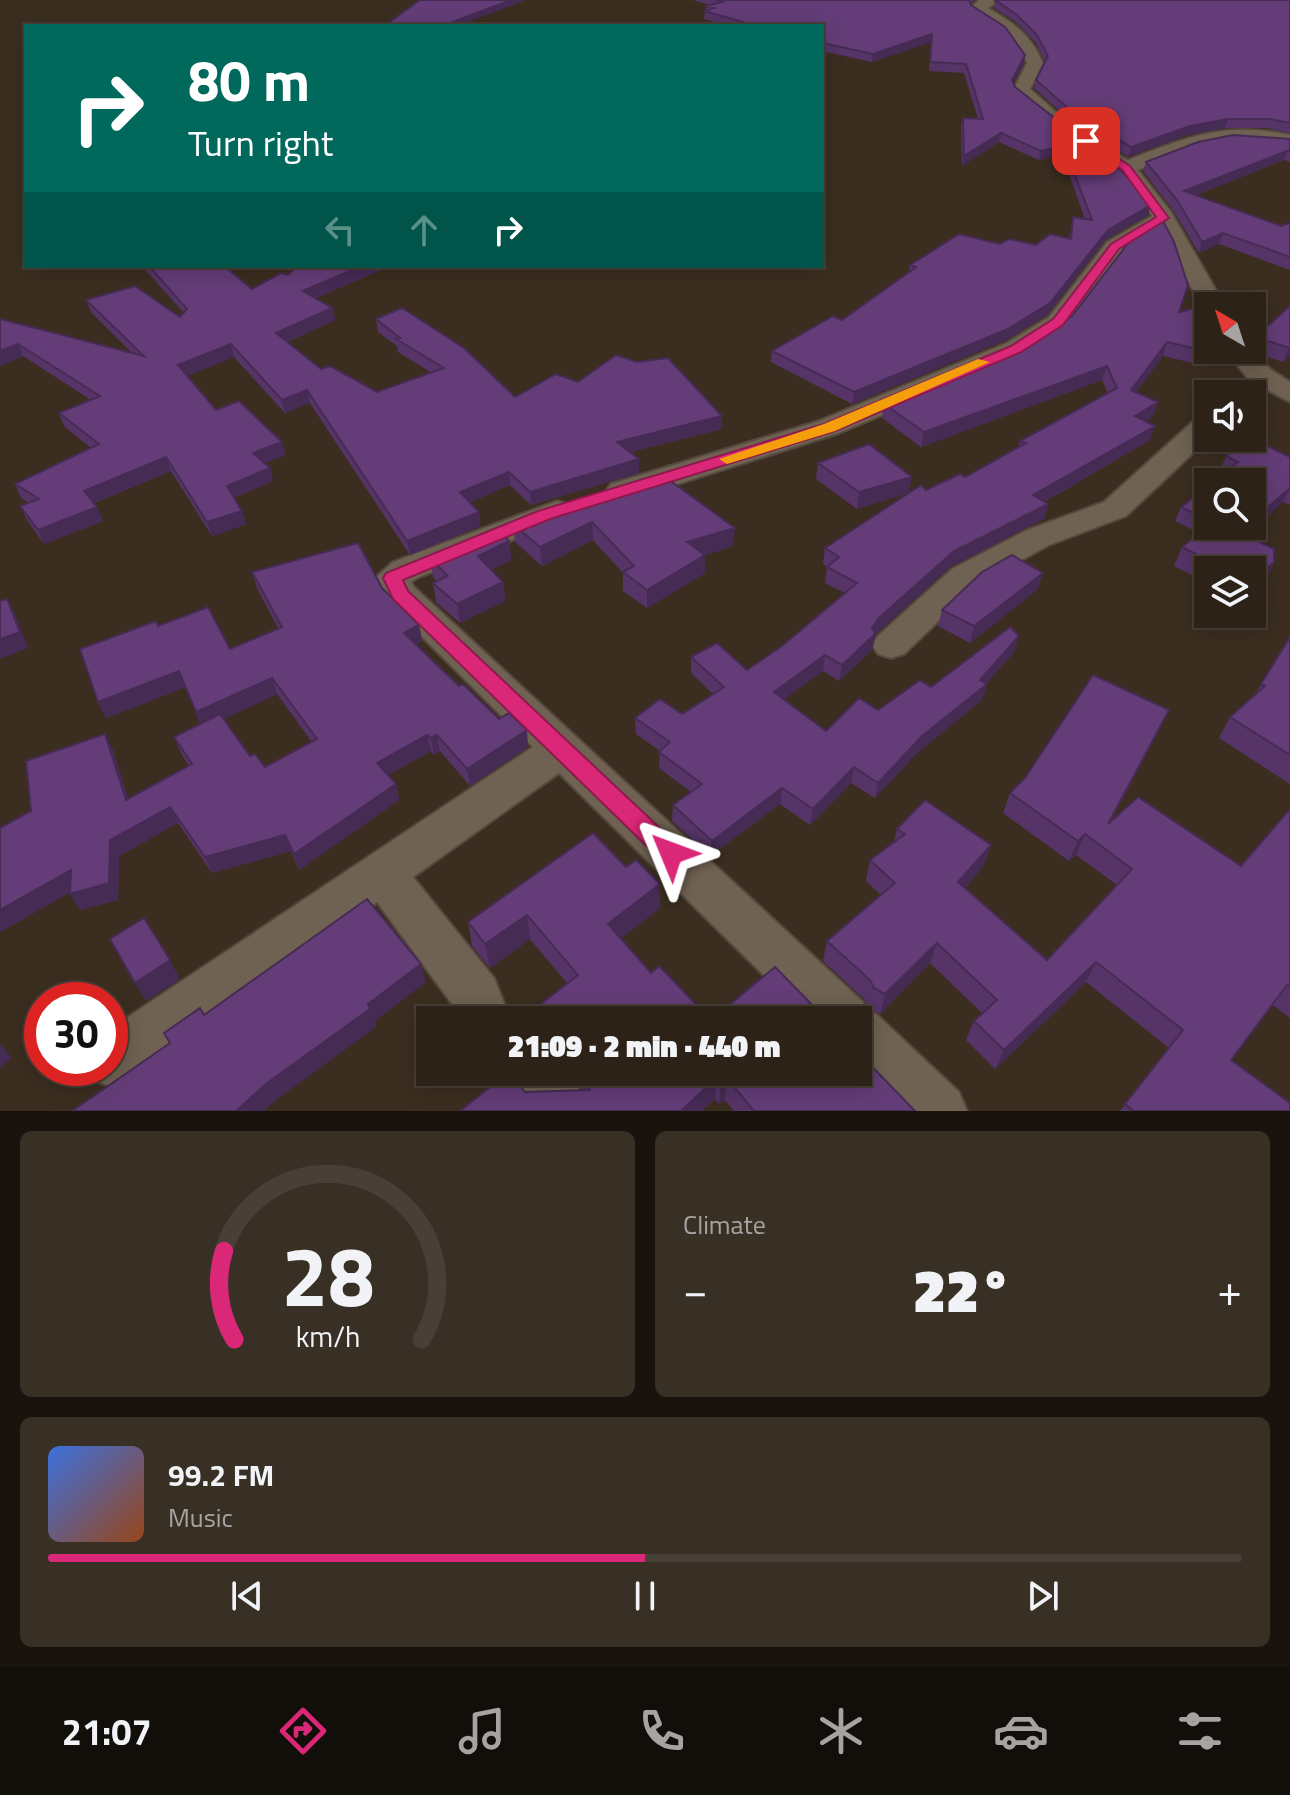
<!DOCTYPE html>
<html lang="en">
<head>
<meta charset="utf-8">
<style>
	body { margin:0; font-family:"Titillium Web",sans-serif; background:#382f25; color:#f1f3f6; height:100vh; display:flex; flex-direction:column; font-size:30px; white-space:nowrap }
	* { box-sizing:border-box; margin:0 }
	p { font-size:26px; color:#a6a4a2 }
	.icon { flex:none; width:44px; height:44px; fill:none; stroke:currentColor; stroke-width:2; stroke-linecap:round; stroke-linejoin:round }
	.map { position:relative; height:1111px; overflow:hidden }
	.sheet { display:flex; flex-direction:column; gap:20px; padding:20px; background:#18130d; flex:1 }
	.sheet>* { flex:none }
	.guide { position:absolute; left:24px; top:24px; width:800px; height:244px; border-radius:0px; box-shadow:0 4px 20px #0003,0 0 0 2px #483f37; background:#00695c; color:#fff; overflow:hidden }
	.needle { width:52px; rotate:321deg }
	.controls { position:absolute; left:1194px; top:292px; display:grid; gap:16px }
	.controls a { display:grid; place-items:center; width:72px; height:72px; border-radius:0px; background:#2c2218; box-shadow:0 4px 20px #0003,0 0 0 2px #483f37; font-size:40px }
	.speed { position:absolute; left:24px; top:982px; display:flex; gap:16px; font-size:40px; font-weight:700; text-align:center }
	.speed>* { display:grid; place-content:center; width:104px; height:104px; border-radius:50%; background:#2c2218; box-shadow:0 4px 20px #0003,0 0 0 2px #483f37; line-height:1 }
	.speed .limit { border:12px solid #d22; background:#fff; color:#111 }
	.pin { position:absolute; display:grid; place-items:center; width:68px; height:68px; color:#fff; margin:-34px; border-radius:16px; box-shadow:0 4px 12px #0006 }
	.me { position:absolute; width:88px; margin:-44px; rotate:314deg; stroke-linejoin:round; filter:drop-shadow(0 0 6px #0008) }
	.turn { display:flex; align-items:center; gap:28px; height:168px; padding:0 32px; font-size:36px }
	.turn .icon { width:104px; height:104px; stroke-width:2.5 }
	.turn b { display:block; font-size:56px; line-height:68px }
	.lanes { display:flex; align-items:center; height:76px; padding:0 32px; background:#0003; justify-content:center; gap:40px; direction:ltr }
	.lanes .off { opacity:.35 }
	.big { font-size:60px; font-weight:800; line-height:1.1 }
	.sheet .tile { flex:1; display:flex; flex-direction:column; justify-content:center; gap:12px; min-width:0; padding:0 28px; border-radius:12px; background:#382f25 }
	.sheet .dial { align-items:center; gap:0 }
	.dial svg { height:208px; overflow:visible; fill:none; stroke:#483f37; stroke-width:7; stroke-linecap:round; text-anchor:middle }
	.dial text { fill:#f1f3f6; stroke:none }
	.song { display:flex; align-items:center; gap:24px }
	.cover { width:96px; height:96px; border-radius:12px; background:linear-gradient(135deg,hsl(220 70% 55%),hsl(20 70% 35%)) }
	.played { height:8px; border-radius:4px; background:linear-gradient(90deg,#db2777 50%,#483f37 50%) }
	.keys { display:flex; justify-content:space-around; direction:ltr }
	.heat { display:flex; justify-content:space-between; align-items:center; font-size:44px; direction:ltr }
	.sheet .tiles { flex:1; display:grid; gap:20px; grid-template-columns:1fr 1fr }
	.tile:last-child { grid-column:span 2 }
	.trip { position:absolute; left:416px; top:1006px; width:456px; height:80px; border-radius:0px; background:#2c2218; box-shadow:0 4px 20px #0003,0 0 0 2px #483f37; font-weight:800; line-height:80px; text-align:center }
	.menu { display:flex; height:128px; justify-content:space-around; align-items:center; background:#120e0a; color:#a6a4a2 }
	.menu .icon { width:56px; height:56px }
	.menu .on { color:#db2777 }
	.menu b { font-size:36px; color:#f1f3f6 }
	.map>svg:first-child { display:block }
	.lines { fill:none; stroke-linecap:round; stroke-linejoin:round }
	.minor-casing { stroke:#54493d; stroke-width:4 }
	.minor { fill:#706252; fill-rule:evenodd }
	.wall { fill:#563467; fill-rule:evenodd }
	.shaded-wall { fill:#462b54 }
	.building { fill:#643d78; stroke:#462b54; stroke-width:2 }
	.route { fill:#db2777; stroke:#8e194d; stroke-width:2 }
	.slow { fill:#f59e0b }
</style>
</head>
<body>
<div class="map">
<svg width="1290" height="1111" viewBox="0 0 1290 1111">
	<rect width="100%" height="100%" fill="#3b2e20"/>
	<g class="lines">
		<g class="minor-casing">
			<path id="minor" d="M979 0H993L994 4 988 8C1014 23 1031 35 1043 63L1030 89 1063 118 1128 160C1187 137 1225 121 1290 135V147C1227 132 1195 147 1138 170L1171 212 1225 306H1208V312L1204 311 1160 229 1123 252 1067 327 1025 355 839 433 633 498H611L606 491 611 484 819 421 1007 343 1049 317 1107 242 1152 216C1115 156 1060 143 1015 94L1013 90 1027 63C1017 36 997 25 972 11L970 8Z
				M1225 350H1252L1270 369 1290 382V402L1250 381Z
				M1208 414 1209 438 1126 516 1049 545 976 585 904 654 891 658 878 654 872 645 878 636 952 569 1025 531 1104 502 1198 417Z
				M557 501 568 504 573 511 568 518 417 578 411 582 414 587 863 1002 866 1010 876 1014 959 1092 967 1111H901L858 1068V1020H809L559 773 413 877 494 978 511 1020H459L455 1008 377 902 129 1079 110 1086 91 1079 87 1068H110V1029L533 747 387 602 375 578 393 562Z
				M505 1072H566L581 1092 589 1111H528Z"/>
		</g>
		<use href="#minor" class="minor"/>
	</g>
	<path class="wall" d="M693 0H975L970 4 1024 63 1013 83 1015 87 1148 215 1105 240 1047 315 1006 340 852 404 771 362 772 351 842 320 909 272 910 265 1000 244 1036 245 1069 239 1073 217 1085 219 1062 155 1039 160 999 142 962 166 961 127 963 118 978 119 964 73 929 71 931 42 872 62 822 51V26H729L704 19 706 6 710 5Z
		M996 0H1290V133L1267 128H1225L1187 135 1128 157 1065 116 1034 88 1036 80 1045 62 1036 43 1016 22 994 8Z
		M1290 139V162L1284 160 1196 195 1281 226 1290 223V270L1219 244 1199 253 1173 210 1143 171 1146 162Z
		M142 266H224L252 289 288 275 298 266H390L316 298 332 308 335 320 287 342 321 369 377 392 432 373 398 352 397 346 378 332 376 319 515 397 578 382 722 416V429L630 452 639 459V473L531 505 510 485 469 502 479 512 480 526 410 555 310 403 285 413 234 357 187 376 216 410 286 455 264 463 270 468 273 481 234 498 242 511 246 524 212 536 171 471 94 503 103 521 44 544 27 520 20 506 29 503 21 498 15 484 91 448 64 426 59 413 91 400 23 356 0 366V319L132 353 91 312 86 300 180 317 184 313Z
		M1290 306V355L1283 362 1260 354 1253 348 1259 334Z
		M1179 312 1211 352 1206 366 1163 356 1136 392 1153 417 1145 421 1150 440 1044 502 1048 504 1044 519 950 567 876 634 872 650 839 681 823 671 784 699 826 731 878 710 1014 652 986 684 982 700 918 752 875 798 851 783 810 825 780 804 710 856 672 821 673 805 691 792 659 768 660 751 636 734 635 718 682 714 713 694 691 673V657L747 670 782 646 845 593 825 583 827 567 823 564 825 548 926 490 965 477 1019 447 1020 441 1108 393 1102 380 921 447 882 418 884 404Z
		M1226 456 1290 457V505L1283 502 1246 535 1274 562 1265 581 1252 570H1208V583L1174 566 1182 547 1199 533 1175 521 1181 507 1208 486V526H1252L1225 473 1220 471Z
		M818 463 912 477 908 493 857 509 816 479Z
		M555 507 733 546 705 555V573L647 608 623 591V573L593 540 542 566 515 542 513 524Z
		M509 541 511 560 491 570 503 582 505 601 460 623 436 602 433 583 437 581 433 577 430 558Z
		M252 572 382 588 419 625 422 641 416 644 459 686 528 747 470 786 440 751 434 755 431 751 388 775 396 784 399 800 299 870 291 851 212 873 178 823 119 856 118 900 80 910 70 892 0 932V828L31 811 113 750 128 799 189 766 181 753 174 737 200 724 186 687 106 718 98 702 158 626 230 649 278 628 257 588ZM277 694 312 742 265 767 250 756 223 719Z
		M1038 589 970 643 938 626 942 610Z
		M1290 637V784L1219 738 1230 717 1254 696Z
		M1159 730 1111 821 1241 866 1290 809V1018L1273 1005 1231 1060 1290 1111H1120L1169 1048 1086 982 995 1069 966 1040 974 1021 982 1013 930 963 880 1014 868 1008 865 1000 823 961 827 941 881 895 866 881 870 860 894 842 897 829 984 865 965 888 1047 960 1117 885 1076 855 1069 861 1003 813 1010 793Z
		M593 833 660 908 620 939 651 973 711 1020H523V1018L567 983 530 939 490 968 472 946 468 922Z
		M570 1072H858L915 1111H734L725 1100 719 1104 715 1099 525 1092 583 1090Z"/>
	<path class="shaded-wall" d="M511 0H526L458 26H442Z
		M932 34 931 42 872 62 873 54Z
		M1025 55 1024 63 1010 89 1012 80Z
		M1228 119 1225 128 1187 135 1128 157 1131 147 1190 126Z
		M1001 133 999 142 962 166 964 156Z
		M1064 146 1062 155 1039 160 1041 151Z
		M1287 151 1284 160 1181 201 1184 191Z
		M1151 205 1148 215 1105 240 1047 315 1006 340 852 404 854 392 1108 230Z
		M1223 233 1219 244 1199 253 1202 242Z
		M361 266H390L306 302 303 291Z
		M332 308 335 320 279 345 276 333Z
		M1167 342 1163 356 1127 404 1131 390Z
		M18 344 23 356 0 366V351Z
		M231 344 234 357 182 378 178 365Z
		M1290 347V355L1283 362 1289 348Z
		M1107 366 1102 380 921 447 924 432Z
		M307 390 310 403 285 413 282 400Z
		M1158 402 1153 417 1130 430 1135 416Z
		M722 416V429L617 455V442Z
		M1155 426 1150 440 1029 510 1033 495Z
		M282 442 286 455 257 466 253 453Z
		M166 457 171 471 90 504 84 491Z
		M639 459V473L531 505 530 492Z
		M270 468 273 481 231 499 227 486Z
		M509 472 510 485 462 506 460 492Z
		M912 477 908 493 857 509 859 492Z
		M1290 487 1283 502 1230 549 1237 534 1246 526H1252V521Z
		M1048 504 1044 519 950 567 876 634 872 650 839 681 842 665 879 618 954 551Z
		M97 507 103 521 44 544 38 530Z
		M242 511 246 524 212 536 207 522Z
		M479 512 480 526 410 555 407 541Z
		M592 522 593 540 542 566 540 547Z
		M735 528 733 546 686 561 687 542Z
		M509 541 511 560 480 575 478 556Z
		M705 555V573L647 608V590Z
		M1274 562 1265 581 1252 592V582Z
		M1043 573 1038 589 970 643 974 626Z
		M503 582 505 601 460 623 457 604Z
		M7 599 15 614 28 648 0 659V639Z
		M419 625 422 641 407 649 404 633Z
		M1019 636 1014 652 984 687 987 684 982 700 918 752 875 798 878 783 922 736 980 680Z
		M825 655 823 671 772 708 774 692Z
		M179 671 186 687 106 718 98 702Z
		M272 678 277 694 202 729 196 712Z
		M1169 710 1159 730 1098 844 1108 824Z
		M527 730 528 747 470 786 467 769Z
		M105 734 113 750 134 816 126 800Z
		M427 735 431 751 381 779 377 763Z
		M437 735 440 751 434 755 431 738Z
		M854 767 851 783 810 825 813 809Z
		M396 784 399 800 299 870 294 854Z
		M782 788 780 804 710 856 712 841Z
		M170 807 178 823 119 856 118 900 80 910 70 894 110 840Z
		M1085 834 1076 855 1069 861 1078 841Z
		M285 835 291 851 212 873 205 857Z
		M991 845 984 865 952 902 958 882Z
		M71 870 81 886 0 932V910Z
		M660 884V908L608 948V924Z
		M527 915 530 939 490 968 485 944Z
		M937 943 930 963 880 1014 885 994Z
		M170 960 180 979 146 1001 135 983Z
		M1096 962 1086 982 995 1069 1004 1050Z
		M421 964 426 982 375 1021 376 1027 276 1100 264 1111H236L267 1083Z
		M0 1044 12 1058 0 1068Z
		M717 1077 715 1099 702 1111H681Z
		M727 1078 725 1100 719 1104 721 1082Z"/>
	<path class="building" d="M420 0H511L442 26H384Z
		M716 0H969L971 5 1005 27 1025 55 1012 80 1015 87 1122 171 1151 205 1108 230 1050 303 1008 329 854 392 772 351 833 316 842 320 916 267 910 265 959 234 1000 244 1009 239 1036 245 1050 234 1071 239 1073 217 1092 220 1064 146 1041 151 1001 133 964 156 963 118 983 119 966 64 930 62 932 34 873 54 822 43V26H757L704 11 714 8 706 6 723 2Z
		M995 0H1290V123L1270 119H1228L1190 126 1131 147 1067 107 1036 80 1048 56 1037 35 1017 15Z
		M1233 135 1290 139V151H1287L1184 191 1281 226 1290 223V257L1223 233 1202 242 1177 200 1146 162 1198 142Z
		M1163 221 1174 242 1188 285 1179 312 1196 308 1208 343V350H1210L1211 352 1167 342 1131 390 1158 402 1135 416 1155 426 1033 495 1048 504 954 551 879 618 872 628 875 634 842 665 825 655 774 692 826 731 859 698 878 710 920 680 931 687 1010 627 1019 636 980 680 987 684 922 736 878 783 854 767 813 809 782 788 712 841 673 805 702 784 659 752 670 742 635 718 660 699 682 714 724 687 691 657 717 643 747 670 782 646 857 583 827 567 839 557 825 548 921 485 926 490 960 474 965 477 1026 443 1020 441 1117 388 1107 366 924 432 884 404 1030 344 1072 316 1129 242Z
		M149 266H224L252 289 281 273 288 275 298 266H361L303 291 332 308 276 333 321 369 330 366 377 392 444 368 396 339 400 338 376 319 402 308 464 348 515 397 556 374 578 382 616 355 637 362 668 358 722 416 617 442 639 459 530 492 509 472 460 492 479 512 407 541 307 390 282 400 231 344 178 365 216 410 239 401 282 442 253 453 270 468 227 486 242 511 207 522 166 457 84 491 97 507 38 530 20 506 39 499 15 484 99 444 59 413 100 396 18 344 0 351V319L144 356 86 300 135 286 180 317 187 309Z
		M1290 306V347L1289 348 1265 340 1259 334Z
		M1253 439 1290 457V488L1252 521V482H1213L1238 462 1226 456Z
		M869 444 912 477 859 492 818 463Z
		M661 474 735 528 687 542 705 555 647 590 623 572 634 566 592 522 540 547 513 524 555 507Z
		M1208 486V520L1181 507Z
		M1208 526H1226L1274 549V562L1252 582V570H1227L1182 547Z
		M1226 526H1246L1239 532Z
		M499 530 509 541 478 556 503 582 457 604 433 583 448 576 430 558Z
		M358 543 382 588 419 625 404 633 459 686 463 684 499 719 509 713 527 730 467 769 437 735 431 738 427 735 377 763 396 784 294 854 285 835 205 857 170 807 110 840 109 883 70 894 71 870 0 910V828L31 811 26 761 105 734 126 800 192 764 174 737 220 714 250 756 255 754 265 767 317 739 272 678 196 712 179 671 98 702 80 649 156 621 158 626 208 607 230 649 282 627 252 572Z
		M1012 555 1043 573 974 626 942 610 982 572Z
		M7 599 20 632 0 639V601Z
		M1290 637V755L1230 717 1265 686 1261 684Z
		M1093 675 1169 710 1108 824 1138 797 1241 866 1290 809V987L1287 985 1231 1060 1290 1103V1111H1133L1125 1104 1183 1030 1096 962 1004 1050 974 1021 997 1000 937 943 885 994 874 988 870 980 827 941 895 883 870 860 905 834 897 829 925 800 991 845 958 882 1047 960 1132 869 1085 834 1078 841 1010 793 1025 778Z
		M593 833 626 867 636 860 660 884 608 924 651 973 659 966 711 1020H525L523 1018 578 975 527 915 485 944 468 922Z
		M367 899 421 964 368 1004 370 1009 267 1083 236 1111H72L170 1043 164 1033 200 1008 204 1015Z
		M144 918 170 960 135 983 110 939Z
		M775 967 827 1020H711Z
		M858 1052 915 1111H754L727 1078 721 1082 717 1077 681 1111H460L509 1072 525 1092 590 1090 583 1072H858Z"/>
	<path class="route" d="M1083 139H1089L1130 166 1169 218 1119 249 1063 325 1021 352 835 431 550 519 403 580 408 591 679 846 683 853 679 861 671 864 662 861 393 599 383 578 386 573 538 511 824 424 1011 346 1053 319 1111 244 1156 217 1123 171 1083 143Z"/>
	<path class="slow" d="M978 359 990 362 835 431 727 464 719 459 824 424Z"/>
</svg>
<div class="controls">
<a><svg class="needle" viewBox="-14 -14 28 28"><path d="M0-13l5 13h-10z" fill="#e53935"/><path d="M0 13l5-13h-10z" fill="#a6a4a2"/></svg></a>
<a><svg class="icon" aria-label="sound" viewBox="0 0 24 24"><path d="M4 9h4l5-4v14l-5-4H4zM17 9q2 3 0 6"/></svg></a>
<a><svg class="icon" aria-label="search" viewBox="0 0 24 24"><circle cx="10" cy="10" r="6"/><path d="M15 15l6 6"/></svg></a>
<a><svg class="icon" aria-label="layers" viewBox="0 0 24 24"><path d="M12 4l9 5-9 5-9-5zM3 14l9 5 9-5"/></svg></a>
</div>
<div class="speed"><div class="limit">30</div></div>
<div class="pin" style="left:1086px;top:141px;background:#d93025"><svg class="icon" aria-label="arrive" viewBox="0 0 24 24"><path d="M6 21V4h12l-3 4 3 4H6"/></svg></div>
<svg class="me" style="left:671px;top:853px" viewBox="-20 -20 40 40"><path d="M0-17L14 15 0 8-14 15z" fill="#db2777" stroke="#fff" stroke-width="4"/></svg>
<div class="trip">21:09 · 2 min · 440 m</div>
<div class="guide">
<div class="turn"><svg class="icon" aria-label="right" viewBox="0 0 24 24"><path d="M7 20v-9h11M14 6l5 5-5 5"/></svg><div><b>80 m</b>Turn right</div></div>
<div class="lanes"><svg class="icon off" aria-label="left" viewBox="0 0 24 24"><path d="M17 20v-9H6M10 6l-5 5 5 5"/></svg><svg class="icon off" aria-label="ahead" viewBox="0 0 24 24"><path d="M12 20V5M6 11l6-6 6 6"/></svg><svg class="icon" aria-label="right" viewBox="0 0 24 24"><path d="M7 20v-9h11M14 6l5 5-5 5"/></svg></div>
</div>
</div>
<section class="sheet">
<div class="tiles">
<div class="tile dial"><svg viewBox="0 0 100 80">
<path d="M14 69A42 42 0 1 1 86 69"/>
<path d="M14 69A42 42 0 0 1 10 35" stroke="#db2777"/>
<text x="50" y="56" font-size="32" font-weight="700">28</text>
<text x="50" y="72" font-size="11">km/h</text>
</svg></div>
<div class="tile"><p>Climate</p>
<div class="heat"><a>−</a><b class="big">22°</b><a>+</a></div>
</div>
<div class="tile">
<div class="song"><i class="cover"></i><div><b>99.2 FM</b><p>Music</p></div></div>
<div class="played"></div>
<div class="keys"><svg class="icon" aria-label="previous" viewBox="0 0 24 24"><path d="M18 5L8 12l10 7zM5 5v14"/></svg><svg class="icon" aria-label="pause" viewBox="0 0 24 24"><path d="M8 5v14M16 5v14"/></svg><svg class="icon" aria-label="next" viewBox="0 0 24 24"><path d="M6 5l10 7-10 7zM19 5v14"/></svg></div>
</div>
</div>
</section>
<nav class="menu">
<b>21:07</b>
<svg class="icon on" aria-label="directions" viewBox="0 0 24 24"><path d="M12 3l9 9-9 9-9-9zM9 14v-3h6M13 9l2 2-2 2"/></svg>
<svg class="icon" aria-label="music" viewBox="0 0 24 24"><path d="M9 18V5l10-2v13"/><circle cx="6" cy="18" r="3"/><circle cx="16" cy="16" r="3"/></svg>
<svg class="icon" aria-label="phone" viewBox="0 0 24 24"><path d="M5 4h4l2 5-3 2q2 4 5 5l2-3 5 2v4C11 20 4 13 5 4z"/></svg>
<svg class="icon" aria-label="climate" viewBox="0 0 24 24"><path d="M12 3v18M4 7l16 10M4 17L20 7"/></svg>
<svg class="icon" aria-label="car" viewBox="0 0 24 24"><path d="M5 17H2v-5l4-1 3-4h7l3 4 3 1v5h-3M9 17h6M6 11h13"/><circle cx="7" cy="17" r="2"/><circle cx="17" cy="17" r="2"/></svg>
<svg class="icon" aria-label="filters" viewBox="0 0 24 24"><path d="M4 7h16M4 17h16"/><circle cx="9" cy="7" r="2"/><circle cx="15" cy="17" r="2"/></svg>
</nav>
</body>
</html>
